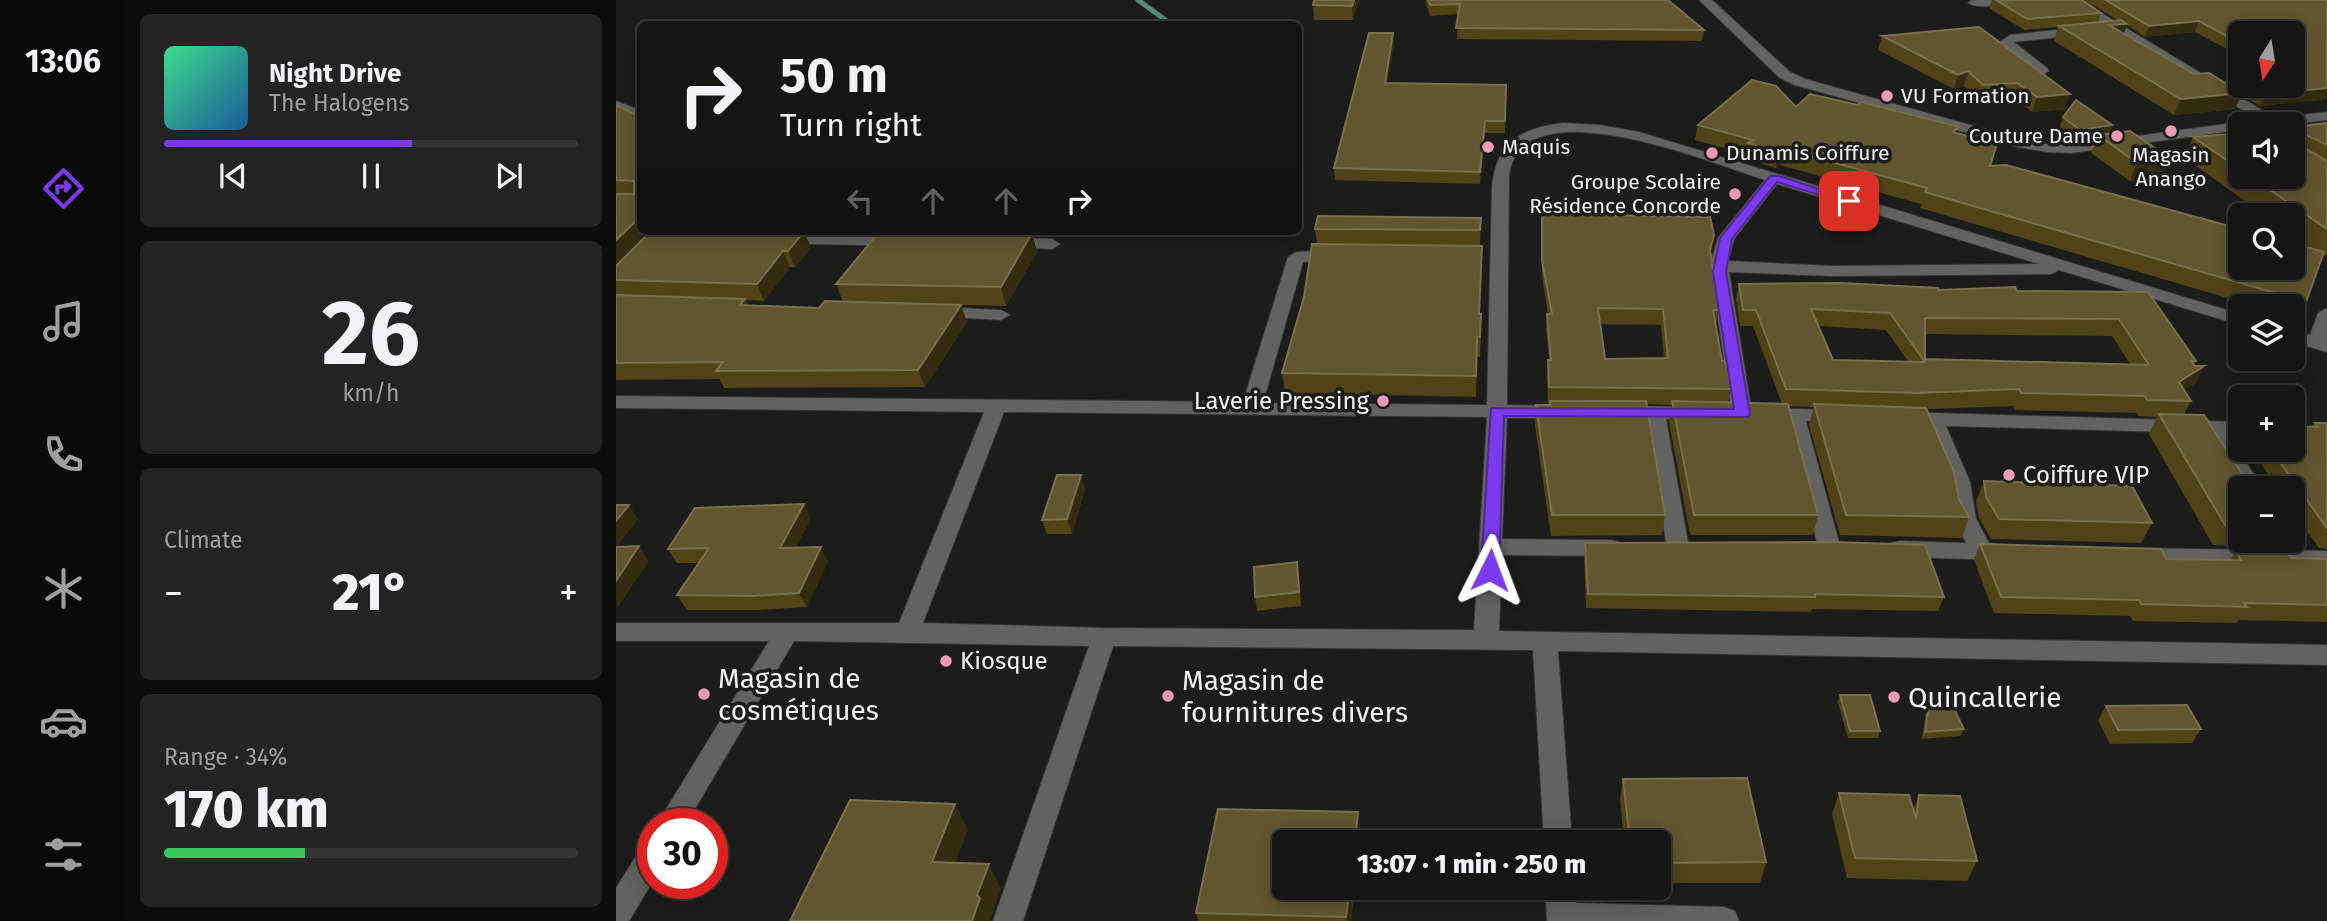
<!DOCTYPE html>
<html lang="en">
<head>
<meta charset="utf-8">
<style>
	body { margin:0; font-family:"Fira Sans",sans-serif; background:#222322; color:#f1f3f6; height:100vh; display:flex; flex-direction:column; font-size:26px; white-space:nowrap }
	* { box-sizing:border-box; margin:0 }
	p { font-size:23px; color:#9d9fa0 }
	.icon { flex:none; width:38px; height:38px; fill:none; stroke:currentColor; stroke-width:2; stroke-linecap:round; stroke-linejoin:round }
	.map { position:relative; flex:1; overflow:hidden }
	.side { display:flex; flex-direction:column; gap:14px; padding:14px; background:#0c0c0b; width:490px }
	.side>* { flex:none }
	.banner { position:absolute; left:21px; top:21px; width:665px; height:214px; border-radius:10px; box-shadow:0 4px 18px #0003,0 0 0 2px #343534; background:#151614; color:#f1f3f6; overflow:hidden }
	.needle { width:46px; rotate:192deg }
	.buttons { position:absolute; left:1612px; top:21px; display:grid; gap:14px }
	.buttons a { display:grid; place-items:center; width:77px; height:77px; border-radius:10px; background:#151614; box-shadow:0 4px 18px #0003,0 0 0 2px #343534; font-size:35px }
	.speed { position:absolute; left:21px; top:808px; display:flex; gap:14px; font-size:35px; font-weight:700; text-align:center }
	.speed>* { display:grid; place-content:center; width:91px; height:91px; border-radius:50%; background:#151614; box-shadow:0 4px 18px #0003,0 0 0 2px #343534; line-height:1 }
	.speed .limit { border:10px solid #d22; background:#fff; color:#111 }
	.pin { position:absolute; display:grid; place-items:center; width:60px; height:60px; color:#fff; margin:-30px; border-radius:14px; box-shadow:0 4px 10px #0006 }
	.me { position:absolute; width:77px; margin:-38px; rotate:3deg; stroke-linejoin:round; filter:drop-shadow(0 0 5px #0008) }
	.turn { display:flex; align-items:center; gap:24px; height:147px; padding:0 28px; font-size:32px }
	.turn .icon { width:91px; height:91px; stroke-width:2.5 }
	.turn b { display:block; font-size:49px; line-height:60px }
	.lanes { display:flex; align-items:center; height:66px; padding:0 28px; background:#0003; justify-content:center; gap:35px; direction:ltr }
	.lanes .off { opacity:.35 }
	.big { font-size:52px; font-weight:800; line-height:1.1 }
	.side .card { flex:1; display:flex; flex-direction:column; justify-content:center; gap:10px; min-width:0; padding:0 24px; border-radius:10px; background:#222322 }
	.side .dial { align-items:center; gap:0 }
	.dial b { font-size:91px; line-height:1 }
	.song { display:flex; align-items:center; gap:21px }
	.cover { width:84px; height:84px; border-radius:10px; background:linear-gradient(135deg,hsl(150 70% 55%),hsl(210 70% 35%)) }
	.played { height:7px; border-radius:4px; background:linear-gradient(90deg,#7c3aed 60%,#343534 60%) }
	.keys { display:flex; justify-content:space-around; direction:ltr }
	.heat { display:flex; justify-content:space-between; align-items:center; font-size:38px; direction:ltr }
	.charge { height:10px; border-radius:5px; background:linear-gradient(90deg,#34c759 34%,#343534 0) }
	.trip { position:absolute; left:656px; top:830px; width:399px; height:70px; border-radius:10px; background:#151614; box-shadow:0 4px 18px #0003,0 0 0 2px #343534; font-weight:800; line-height:70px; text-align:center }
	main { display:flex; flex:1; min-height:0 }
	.dock { display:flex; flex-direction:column; width:126px; justify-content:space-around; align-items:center; background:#080908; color:#9d9fa0 }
	.dock .icon { width:49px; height:49px }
	.dock .selected { color:#7c3aed }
	.dock b { font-size:32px; color:#f1f3f6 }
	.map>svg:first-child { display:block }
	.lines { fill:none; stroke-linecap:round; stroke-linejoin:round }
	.stream { stroke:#578b76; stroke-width:5 }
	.minor-casing { stroke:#363634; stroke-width:2 }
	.minor { fill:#62635f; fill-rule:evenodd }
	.wall { fill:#4f4317; fill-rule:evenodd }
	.shaded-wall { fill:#332c0f }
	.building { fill:#61562f; stroke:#786f4d; stroke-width:2; fill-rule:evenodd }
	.route { fill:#7c3aed; stroke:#51269a; stroke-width:2 }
	.poi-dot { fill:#ef9ab8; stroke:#1c1d1a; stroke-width:2.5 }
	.labels { text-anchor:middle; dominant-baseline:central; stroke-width:7; stroke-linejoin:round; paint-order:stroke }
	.far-poi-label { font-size:21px; fill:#f2f3f1; stroke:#1c1d1a; text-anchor:start }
	.poi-label { font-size:24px; fill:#f2f3f1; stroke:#1c1d1a; text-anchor:start }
	.near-poi-label { font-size:28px; fill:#f2f3f1; stroke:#1c1d1a; text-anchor:start }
</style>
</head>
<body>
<main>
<nav class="dock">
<b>13:06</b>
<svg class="icon selected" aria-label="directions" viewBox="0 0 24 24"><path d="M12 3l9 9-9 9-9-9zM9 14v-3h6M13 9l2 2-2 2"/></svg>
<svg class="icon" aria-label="music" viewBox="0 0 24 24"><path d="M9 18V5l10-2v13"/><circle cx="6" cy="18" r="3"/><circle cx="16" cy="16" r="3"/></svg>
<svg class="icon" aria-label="phone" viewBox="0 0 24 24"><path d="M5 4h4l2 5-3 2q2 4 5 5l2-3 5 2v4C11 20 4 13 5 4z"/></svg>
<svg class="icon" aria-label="climate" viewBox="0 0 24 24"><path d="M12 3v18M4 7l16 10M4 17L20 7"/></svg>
<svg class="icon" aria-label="car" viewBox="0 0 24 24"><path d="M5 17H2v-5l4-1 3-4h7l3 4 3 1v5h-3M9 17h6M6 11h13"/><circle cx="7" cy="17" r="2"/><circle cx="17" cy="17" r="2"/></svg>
<svg class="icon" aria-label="filters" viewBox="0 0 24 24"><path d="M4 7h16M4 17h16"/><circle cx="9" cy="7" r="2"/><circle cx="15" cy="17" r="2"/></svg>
</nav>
<section class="side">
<div class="card">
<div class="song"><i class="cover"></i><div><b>Night Drive</b><p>The Halogens</p></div></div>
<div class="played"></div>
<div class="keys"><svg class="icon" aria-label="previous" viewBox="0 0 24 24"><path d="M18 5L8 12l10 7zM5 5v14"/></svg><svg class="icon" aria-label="pause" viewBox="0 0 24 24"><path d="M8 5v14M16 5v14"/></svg><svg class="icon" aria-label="next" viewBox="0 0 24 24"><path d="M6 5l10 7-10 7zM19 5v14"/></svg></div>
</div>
<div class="card dial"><b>26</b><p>km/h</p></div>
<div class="card"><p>Climate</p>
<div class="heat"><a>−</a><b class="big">21°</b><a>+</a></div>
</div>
<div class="card"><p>Range · 34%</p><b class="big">170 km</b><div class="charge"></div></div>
</section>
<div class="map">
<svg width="1711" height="921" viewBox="0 0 1711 921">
	<rect width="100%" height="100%" fill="#1c1d1a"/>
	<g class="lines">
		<path class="stream" d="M522 0 555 24"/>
		<g class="minor-casing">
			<path id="minor" d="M1083 0H1096L1174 72 1189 79 1408 140 1431 144 1455 145 1624 122 1630 124H1624V130L1455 153 1431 152 1402 147 1179 85 1164 78Z
				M1356 0H1391C1382 6 1361 9 1352 3Z
				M1450 0H1464L1659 118 1711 112V120L1676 124H1635L1642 120Z
				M1468 27 1472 28V34L1398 42 1431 68 1433 71 1426 75 1384 42 1394 35Z
				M0 101 24 110V119L0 110Z
				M947 123 984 125 1023 132 1624 314V325L1443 270 1435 274 1217 276 1113 272 1136 414 1133 418H1119L1116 414 1094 265 1102 238 1149 180C1098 164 904 83 893 176L891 405 947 406 954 408 957 412 954 416 947 418H891L886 539 995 540 1003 542 1006 548 1003 554 995 556 886 555 883 631 1711 645V665L942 651 956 842H928L917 650 497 646 407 921H377L473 646 178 641 70 824H41L153 641H0V623H283L368 412 0 408V396L627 402 672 257 680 252 722 250 728 251 730 255 728 259 687 262 647 403 871 405 876 186C881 142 905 128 947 123ZM1161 184 1423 264 1217 266 1112 261 1118 239ZM388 412 871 417 858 630 488 628 307 623Z
				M165 234 284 236 292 241 284 246 159 243 157 239 159 235Z
				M393 238 436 239 444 244 436 249 387 247 385 243Z
				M321 307 385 310 394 315 385 320 315 316 312 312 315 308Z
				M1711 308V352L1676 342V331L1694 335 1702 313Z
				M1003 406 1083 407 1090 409 1093 413 1090 417 1050 419 1073 548 1070 554 1062 556 1054 554 1051 548 1030 419 996 416 993 412 996 408Z
				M1147 408 1223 410 1230 412 1233 416 1230 420 1190 421 1224 546 1221 552 1213 554 1205 552 1202 546 1169 421 1140 418 1137 414 1140 410Z
				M1287 412 1624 422V434H1611L1647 488H1625L1590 433 1330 426 1354 482 1360 519 1373 543 1398 546 1401 552 1398 558 1390 560 1283 557 1275 555 1272 549 1275 543 1283 541 1350 543 1338 519 1332 482 1309 425 1280 422 1277 418 1280 414Z
				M1521 548 1711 551V567L1521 564 1513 562 1510 556 1513 550Z
				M37 841V881L13 921H0V888L27 845Z
				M929 887H959L960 903 1108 907 1119 911 1123 921H931Z"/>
		</g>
		<use href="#minor" class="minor"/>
	</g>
	<path class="wall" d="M698 0H743L737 20H698L697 5Z
		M809 0H1052L1088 30 1086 41 841 39 842 14 814 16Z
		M1376 0H1466L1485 13 1482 22 1502 20 1468 0H1711V99L1644 106 1625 94 1619 109 1558 115 1438 41 1442 27 1408 30 1373 8ZM1511 25 1529 37 1579 32 1624 56V33H1676V86H1624V74L1616 75 1612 84 1578 74 1508 33Z
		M1363 27 1449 109 1416 112 1397 97 1363 100 1348 86 1338 89 1262 50 1266 36Z
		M777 33 778 44 771 83 890 85 889 133H869L864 184 719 180 718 168Z
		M0 105 24 117V231H34L0 264Z
		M1180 107 1341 133 1374 166 1695 248 1676 235V215H1649L1569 158 1577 137 1624 133V177H1676V127L1711 123V255L1707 256 1690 302 1681 319 1676 317V306H1639L1304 208 1305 204 1164 165 1160 168 1129 159 1130 154 1079 140 1082 125Z
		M1447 117 1496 125 1493 134 1555 159 1547 177 1514 181 1475 153 1481 139 1460 142 1443 129Z
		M926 214 1098 235 1094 255 1103 310 1100 326 1106 361 1115 389 1112 403 1166 404 1137 326H1124L1120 300 1123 284 1323 290 1532 292 1580 361 1578 364 1579 366H1588L1580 383 1568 390 1575 401 1568 414 1624 488V541H1651L1647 547 1597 545 1533 434 1541 417 1523 416 1521 413 1399 410 1397 406 1311 409 1343 500 1353 517 1346 538 1224 535 1193 425 1198 407 1173 406 1202 515 1197 535H1074L1053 422 1056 405 1031 404 1049 515 1046 535 935 536 919 426 920 405H934V403H932L931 376 933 360 930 330 931 314H932L926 277ZM984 324 1045 325 1048 358 989 359ZM1202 326 1270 330 1292 361 1217 360ZM1309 334 1496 336 1514 364 1309 359Z
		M865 218 864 246H866L864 314H865V334L864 357H861L860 397 669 393 666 373 688 297 701 244 699 229Z
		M168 231H213V232Z
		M264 231H418L416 234 421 252 390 306 345 305 351 322 309 387 108 388 104 379 0 380V266L188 232 195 248 179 267H174L148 301 130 300 132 306 203 308 227 302 220 284Z
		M1699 423H1711V549L1703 548 1676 510V488H1662L1635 450H1676Z
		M1368 481 1536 523 1525 543 1375 539 1363 518 1360 502Z
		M469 489 456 534H431L426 520Z
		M195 519 179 548 212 561 191 607 144 610H71L61 595 83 563H61L52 549Z
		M969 543 1328 597 1322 611 1196 609 1195 612 970 608 968 557Z
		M1364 544 1550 559 1614 560 1620 551 1675 558 1711 559V622L1623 620 1620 623 1517 621 1514 616 1378 613 1358 560Z
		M683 577 685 606 641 611 639 597Z
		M1224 695 1264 731 1262 738H1232L1222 702Z
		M1313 705 1348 729 1344 736 1306 739 1310 712Z
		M1490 706 1585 729 1576 743 1494 744 1482 720Z
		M1007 779 1150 862 1144 883H1043V842H1008L1004 799Z
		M1223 793 1297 810 1303 795 1361 861 1351 881 1231 878 1216 814Z
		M742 812 744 833 735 921H582L580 913Z"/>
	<path class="shaded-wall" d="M738 0H743L737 20 736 6Z
		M1583 21 1579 32 1529 37 1533 26Z
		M1511 24 1506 39 1493 25Z
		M777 33 778 44 769 95V83Z
		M1352 71 1348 86 1338 89 1342 75Z
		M1711 88V99L1644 106 1649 94Z
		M1626 93 1619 109 1558 115 1565 99Z
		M1454 94 1449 109 1416 112 1421 97Z
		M869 121V133L864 184V172Z
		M1496 125 1491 137 1482 135 1481 139 1460 142 1464 130Z
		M1167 149 1164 165 1160 168 1162 153Z
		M1555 159 1547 177 1514 181 1521 163Z
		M24 217V231H34L0 264V240Z
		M414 231H418L416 234 421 252 390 306 385 287 415 235Z
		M188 232 195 248 179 267 172 251Z
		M167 251 174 267 148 301 141 284Z
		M129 299 137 316 124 305Z
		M345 305 351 322 309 387 302 370Z
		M1588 366 1580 383 1555 399 1563 382Z
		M465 475 469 489 456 534 451 519Z
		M188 504 195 519 172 562 164 548Z
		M13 505 22 519 0 548V521Z
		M23 546 33 561 2 607 0 604V581Z
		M205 547 212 561 191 607 183 593Z
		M339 804 352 830 330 887 316 862Z
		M742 812 744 833 743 842H739Z
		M373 864 385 889 375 919 376 921H356L361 895Z
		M734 887H738L735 921H731L730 917Z"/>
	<path class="building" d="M698 0H738L736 6 697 5Z
		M812 0H1052L1088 30 840 28 844 4 814 5Z
		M1380 0H1466L1485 13 1411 19Z
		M1490 0H1711V88L1649 94 1635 86H1676V33H1624V43L1583 21 1533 26Z
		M1505 20 1511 24 1493 25 1578 74 1593 73 1626 93 1565 99 1443 26Z
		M1363 27 1454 94 1421 97 1401 83 1367 85 1352 71 1342 75 1266 36Z
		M753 33H777L769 83 890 85 889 121H869L864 172 718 168Z
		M1624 74V79L1616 75Z
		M1136 80 1160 86 1180 107 1194 94 1242 105 1245 102 1343 127 1337 132 1381 144 1374 166 1390 165 1624 229V268H1676V243L1708 252 1690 302 1309 192 1311 188 1167 149 1162 153 1132 143 1137 140 1082 125Z
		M1460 100 1496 125 1464 130 1447 117Z
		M0 105 24 117V217L0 240V194H18V181L0 180Z
		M1711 123V145L1684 132 1685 146 1711 161V229L1635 177H1676V127Z
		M1514 131 1555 159 1521 163 1482 135Z
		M1624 133V169L1577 137Z
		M926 214 1094 217 1098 235 1094 250 1103 310H1097L1106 361H1109L1111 366 1115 389 933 387 932 360H935L931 314H936L926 261ZM982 308 1047 309 1052 358 989 359Z
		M702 216 865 218 864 230 699 229Z
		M35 231H124L188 232 172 251H167L141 284 0 280V266Z
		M264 231H296L416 233 385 287 220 284Z
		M696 244 866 246 863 314H865L864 337H861L860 376 666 373 688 297Z
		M1224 283 1322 288 1323 290 1399 287 1401 291 1532 292 1580 361H1575L1579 366H1588L1563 382 1575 401 1531 400 1529 396 1405 393 1403 389 1301 393 1170 389 1140 310H1127L1123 284ZM1195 309 1274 313 1309 362 1217 360ZM1309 318 1503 319 1533 365 1309 359Z
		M0 295 129 299 124 305 203 308 209 301 345 305 302 370 100 371 107 362 0 363Z
		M934 401H1030L1049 515H936L920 405H934Z
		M1056 401 1172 404 1202 515H1078Z
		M1198 404 1310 408 1338 472 1343 500 1353 517 1230 515Z
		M1543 414 1588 415 1635 488H1624V525H1609Z
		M1699 423H1711V528L1655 450H1676V426L1702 427Z
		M441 475H465L451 519 426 520Z
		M1368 481 1516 486 1536 523 1383 519 1370 497Z
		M188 504 164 548 205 547 183 593 136 596 61 595 93 548 52 549 79 508Z
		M0 505H13L0 521Z
		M1217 542 1309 545 1328 597 1199 594V597L972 594 969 543Z
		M1364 544 1545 549 1550 559 1625 560 1620 551 1671 552 1675 558 1711 559V605L1628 603 1631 607 1525 604 1523 600 1385 597Z
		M23 546 0 581V547Z
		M681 562 683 592 639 597 638 567Z
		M1224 695H1254L1264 731H1234Z
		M1335 703 1348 729 1309 732 1313 705Z
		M1571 705 1585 729 1502 730 1490 706Z
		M1131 778 1150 862 1043 863V842H1014L1007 779Z
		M1223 793 1293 795 1300 819 1303 795 1344 796 1361 861 1239 858Z
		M234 800 339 804 316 862 373 864 361 895 364 898 356 921H174Z
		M602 809 742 812 739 842H668V887H734L730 917 580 913Z"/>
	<path class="route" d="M1154 176H1163L1239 201 1233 204 1161 182 1116 239 1110 272 1134 414 1132 417 888 416 883 570 880 574H868L865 570 875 408 1118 409 1097 272 1104 238Z"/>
	<g class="poi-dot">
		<circle cx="1271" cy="96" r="7"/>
		<circle cx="1555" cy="131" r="7"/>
		<circle cx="1501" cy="136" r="7"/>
		<circle cx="872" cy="147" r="7"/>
		<circle cx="1096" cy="153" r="7"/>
		<circle cx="1119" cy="194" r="7"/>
		<circle cx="767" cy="401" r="7"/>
		<circle cx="1393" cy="475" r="7"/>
		<circle cx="330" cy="661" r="7"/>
		<circle cx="88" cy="694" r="7"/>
		<circle cx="552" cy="696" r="7"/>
		<circle cx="1278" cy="697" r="7"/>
	</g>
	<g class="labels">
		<g class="far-poi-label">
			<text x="1285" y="96">VU Formation</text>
			<text x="1487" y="136" text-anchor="end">Couture Dame</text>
			<text x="886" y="147">Maquis</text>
			<text x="1110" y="153">Dunamis Coiffure</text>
			<text x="1555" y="155" text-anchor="middle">Magasin<tspan x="1555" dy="24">Anango</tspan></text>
			<text x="1105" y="182" text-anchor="end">Groupe Scolaire<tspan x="1105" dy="24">Résidence Concorde</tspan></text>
		</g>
		<g class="poi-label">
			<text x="753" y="401" text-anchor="end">Laverie Pressing</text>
			<text x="1407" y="475">Coiffure VIP</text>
			<text x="344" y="661">Kiosque</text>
		</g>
		<g class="near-poi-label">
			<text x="102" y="678">Magasin de<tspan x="102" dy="32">cosmétiques</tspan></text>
			<text x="566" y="680">Magasin de<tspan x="566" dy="32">fournitures divers</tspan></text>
			<text x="1292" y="697">Quincallerie</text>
		</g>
	</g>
</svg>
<div class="buttons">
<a><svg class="needle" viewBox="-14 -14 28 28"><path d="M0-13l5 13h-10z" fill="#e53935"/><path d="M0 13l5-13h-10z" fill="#9d9fa0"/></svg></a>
<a><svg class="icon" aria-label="sound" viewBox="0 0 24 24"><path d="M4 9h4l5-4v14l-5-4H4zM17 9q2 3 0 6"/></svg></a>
<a><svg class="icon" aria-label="search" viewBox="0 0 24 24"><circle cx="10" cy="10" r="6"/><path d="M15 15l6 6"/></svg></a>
<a><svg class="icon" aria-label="layers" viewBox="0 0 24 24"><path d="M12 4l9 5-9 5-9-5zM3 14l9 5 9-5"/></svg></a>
<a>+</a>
<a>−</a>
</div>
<div class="speed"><div class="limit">30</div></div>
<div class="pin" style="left:1233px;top:201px;background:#d93025"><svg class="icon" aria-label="arrive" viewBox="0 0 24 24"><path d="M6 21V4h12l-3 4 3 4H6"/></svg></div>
<svg class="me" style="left:874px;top:570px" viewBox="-20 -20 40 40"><path d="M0-17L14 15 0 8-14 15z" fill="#7c3aed" stroke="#fff" stroke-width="4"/></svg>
<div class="trip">13:07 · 1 min · 250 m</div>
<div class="banner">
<div class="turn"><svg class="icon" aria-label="right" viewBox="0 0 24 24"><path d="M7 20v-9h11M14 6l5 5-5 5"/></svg><div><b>50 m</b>Turn right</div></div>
<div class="lanes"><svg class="icon off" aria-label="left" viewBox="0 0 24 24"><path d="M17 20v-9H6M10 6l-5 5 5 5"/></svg><svg class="icon off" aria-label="ahead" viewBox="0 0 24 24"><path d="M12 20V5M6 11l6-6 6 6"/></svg><svg class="icon off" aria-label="ahead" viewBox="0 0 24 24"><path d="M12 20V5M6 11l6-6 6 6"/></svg><svg class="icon" aria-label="right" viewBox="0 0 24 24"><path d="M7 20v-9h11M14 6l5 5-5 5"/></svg></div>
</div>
</div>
</main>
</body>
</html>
